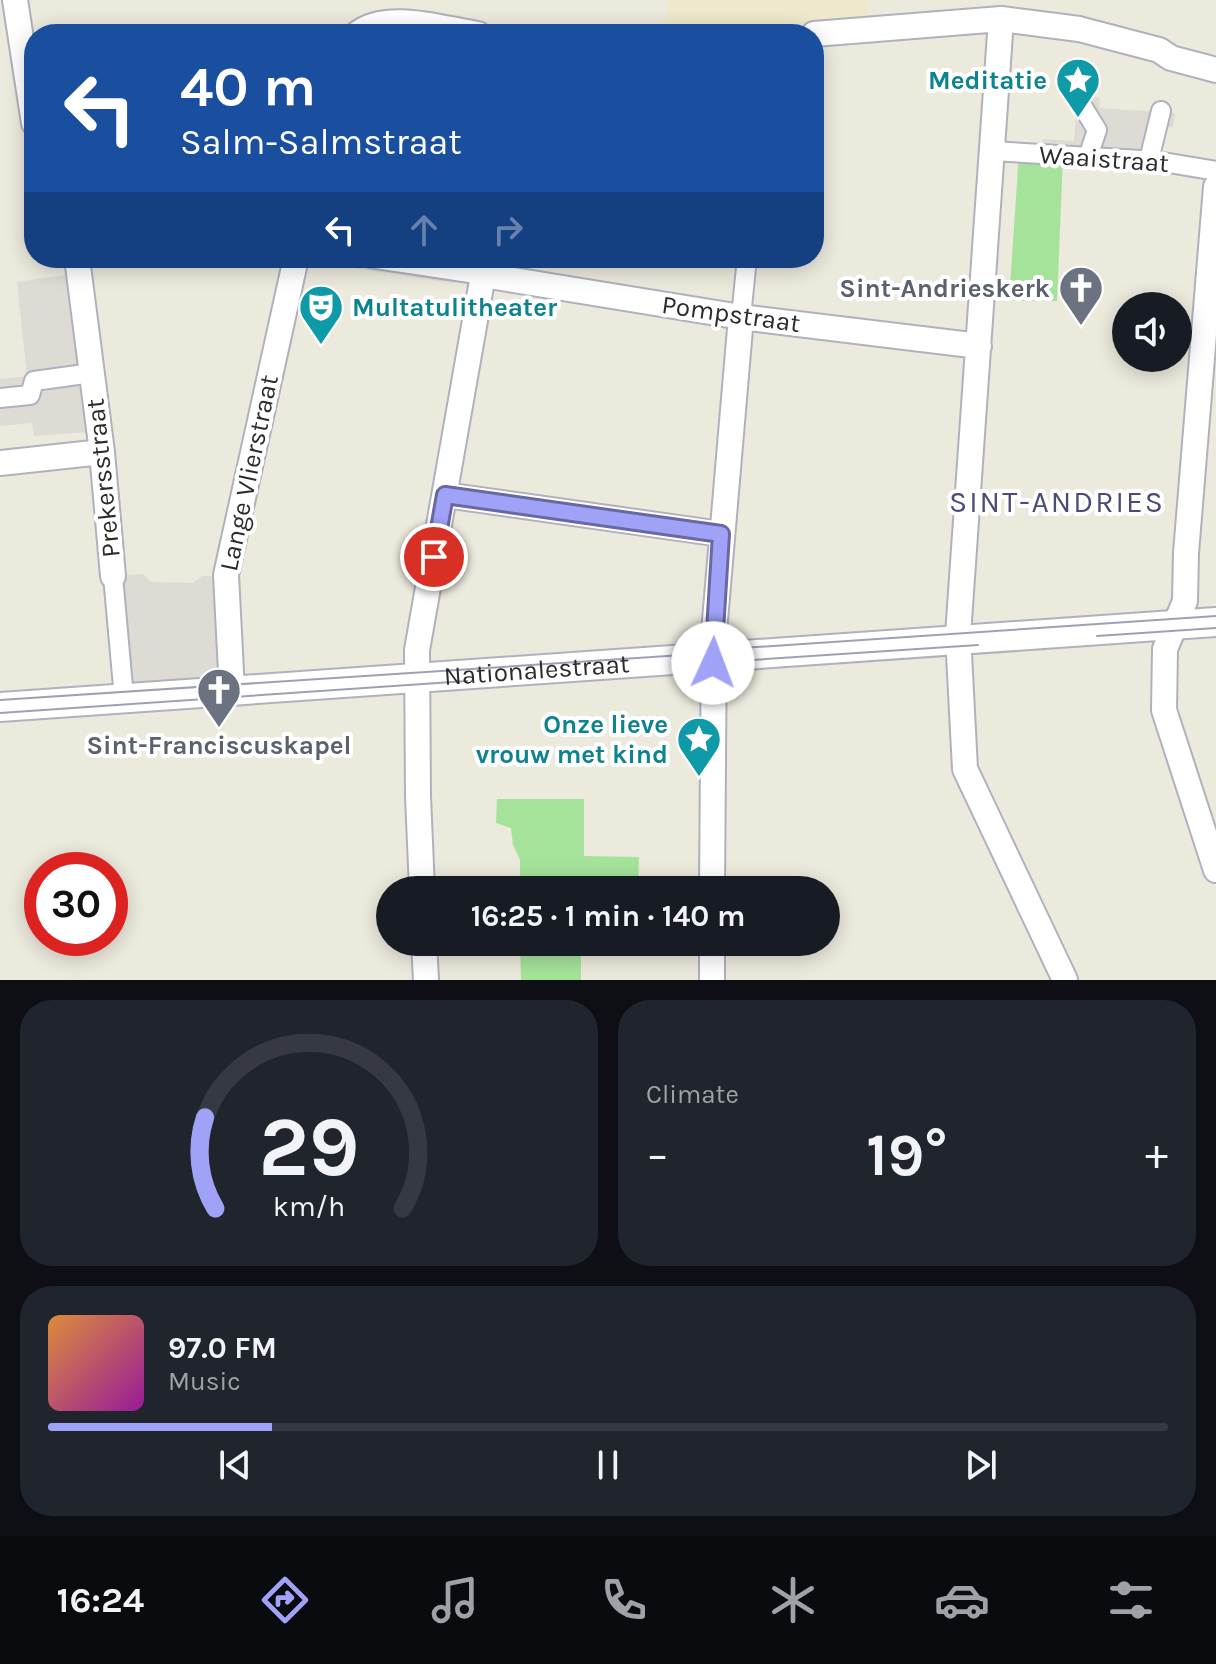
<!DOCTYPE html>
<html lang="en">
<head>
<meta charset="utf-8">
<style>
	body { margin:0; font-family:Karla,sans-serif; background:#20242c; color:#f1f3f6; height:100vh; display:flex; flex-direction:column; font-size:30px; white-space:nowrap }
	* { box-sizing:border-box; margin:0 }
	p { font-size:26px; color:#9ea1a6 }
	.icon { flex:none; width:44px; height:44px; fill:none; stroke:currentColor; stroke-width:2; stroke-linecap:round; stroke-linejoin:round }
	.map { position:relative; height:980px; overflow:hidden }
	.sheet { display:flex; flex-direction:column; gap:20px; padding:20px; background:#0d0f14; flex:1 }
	.sheet>* { flex:none }
	.top-card { position:absolute; left:24px; top:24px; width:800px; height:244px; border-radius:32px; box-shadow:0 4px 20px #0003; background:#1a4fa0; color:#fff; overflow:hidden }
	.controls { position:absolute; left:1112px; top:292px; display:grid; gap:16px }
	.controls a { display:grid; place-items:center; width:80px; height:80px; border-radius:50%; background:#171b24; box-shadow:0 4px 20px #0003; font-size:40px }
	.speed { position:absolute; left:24px; top:852px; display:flex; gap:16px; font-size:40px; font-weight:700; text-align:center }
	.speed>* { display:grid; place-content:center; width:104px; height:104px; border-radius:50%; background:#171b24; box-shadow:0 4px 20px #0003; line-height:1 }
	.speed .limit { border:12px solid #d22; background:#fff; color:#111 }
	.pin { position:absolute; display:grid; place-items:center; width:68px; height:68px; color:#fff; margin:-34px; border:4px solid #fff; border-radius:50%; box-shadow:0 2px 8px #0007 }
	.me { position:absolute; width:88px; margin:-44px; rotate:2deg; stroke-linejoin:round; filter:drop-shadow(0 0 6px #0008) }
	.turn { display:flex; align-items:center; gap:28px; height:168px; padding:0 24px; font-size:36px }
	.turn .icon { width:104px; height:104px; stroke-width:2.5 }
	.turn b { display:block; font-size:56px; line-height:68px }
	.lanes { display:flex; align-items:center; height:76px; padding:0 24px; background:#0003; justify-content:center; gap:40px; direction:ltr }
	.lanes .off { opacity:.35 }
	.big { font-size:60px; font-weight:700; line-height:1.1 }
	.sheet .widget { flex:1; display:flex; flex-direction:column; justify-content:center; gap:12px; min-width:0; padding:0 28px; border-radius:32px; background:#20242c }
	.sheet .dial { align-items:center; gap:0 }
	.dial svg { height:208px; overflow:visible; fill:none; stroke:#363941; stroke-width:7; stroke-linecap:round; text-anchor:middle }
	.dial text { fill:#f1f3f6; stroke:none }
	.song { display:flex; align-items:center; gap:24px }
	.cover { width:96px; height:96px; border-radius:12px; background:linear-gradient(135deg,hsl(30 70% 55%),hsl(300 70% 35%)) }
	.played { height:8px; border-radius:4px; background:linear-gradient(90deg,#a0a2f7 20%,#363941 20%) }
	.keys { display:flex; justify-content:space-around; direction:ltr }
	.heat { display:flex; justify-content:space-between; align-items:center; font-size:44px; direction:ltr }
	.sheet .tiles { flex:1; display:grid; gap:20px; grid-template-columns:1fr 1fr }
	.widget:last-child { grid-column:span 2 }
	.trip { position:absolute; left:376px; top:876px; width:464px; height:80px; border-radius:40px; background:#171b24; box-shadow:0 4px 20px #0003; font-weight:700; line-height:80px; text-align:center }
	.dock { display:flex; height:128px; justify-content:space-around; align-items:center; background:#090b0e; color:#9ea1a6 }
	.dock .icon { width:56px; height:56px }
	.dock .selected { color:#a0a2f7 }
	.dock b { font-size:36px; color:#f1f3f6 }
	.map>svg:first-child { display:block }
	.education { fill:#eee9cc }
	.green { fill:#a5e39a }
	.plaza { fill:#dddbd4 }
	.lines { fill:none; stroke-linecap:round; stroke-linejoin:round }
	.pedestrian-casing { stroke:#b1b1be; stroke-width:22 }
	.minor-casing { stroke:#b1b1be; stroke-width:28 }
	.tertiary-casing { stroke:#b1b1be; stroke-width:32 }
	.pedestrian { stroke:#fff; stroke-width:18 }
	.minor { stroke:#fff; stroke-width:24 }
	.tertiary { stroke:#fff; stroke-width:28 }
	.tram { stroke:#a0a0b5; stroke-width:2 }
	.route-casing { stroke:#6869a1; stroke-width:20 }
	.route { stroke:#a0a2f7; stroke-width:14 }
	.labels { text-anchor:middle; dominant-baseline:central; stroke-width:8; stroke-linejoin:round; paint-order:stroke }
	.culture-label { font-size:26px; font-weight:bold; fill:#0d838f; stroke:#fff; text-anchor:end }
	.street-label { font-size:26px; fill:#2b2b2b; stroke:#fff }
	.worship-label { font-size:26px; font-weight:bold; fill:#5b616d; stroke:#fff; text-anchor:end }
	.quarter-label { font-size:30px; letter-spacing:2px; fill:#4b4b7b; stroke:#fff }
</style>
</head>
<body>
<div class="map">
<svg width="1216" height="980" viewBox="0 0 1216 980">
	<rect width="100%" height="100%" fill="#ece9dd"/>
	<path class="education" d="M668 0H869L866 22 746 26H664Z"/>
	<path class="green" d="M1019 153 1063 156 1057 301H1009Z
		M497 799H584V856L639 857 638 890H520V860L513 845 511 828 496 823Z
		M520 942H581V980H521Z"/>
	<path class="plaza" d="M1069 80 1085 82 1086 93 1100 98 1099 108 1175 113 1173 127 1165 128 1157 161 1042 154 1043 139 1074 141 1076 112 1074 108H1068Z
		M314 258H490L453 283 313 262Z
		M65 275 88 432 34 436 32 423 0 426V379L27 376 17 282Z
		M143 574 151 582 193 583 202 576H216L221 662 211 676 204 679 123 685 113 576Z"/>
	<g class="lines">
		<g class="pedestrian-casing">
			<path id="pedestrian" d="M1081 104 1097 130 1088 157
				M992 151 1157 161 1216 171
				M1149 160 1161 111
				M370 258 483 275 486 258
				M741 317 747 258
				M0 398 30 395 34 381 92 373
				M113 576 124 698"/>
		</g>
		<g class="minor-casing">
			<path id="minor" d="M15 0 34 123
				M1001 19 958 635 965 769 1065 980
				M357 34C386 10 444 29 478 34
				M814 34 1001 19 1079 29 1159 50 1171 58 1216 70
				M1216 187 1186 553 1185 601 1165 649 1164 710 1216 870
				M77 258 102 452 113 576
				M0 463 102 452
				M445 495 721 534
				M232 691 226 575 296 258
				M422 890 418 796 417 650 483 275 741 317 979 346
				M712 890 714 632 741 317
				M424 942 426 980
				M712 980V942"/>
		</g>
		<g class="tertiary-casing">
			<g id="tertiary">
				<path id="s1" d="M0 707 1216 622"/>
			</g>
		</g>
		<use href="#pedestrian" class="pedestrian"/>
		<use href="#minor" class="minor"/>
		<use href="#tertiary" class="tertiary"/>
		<path class="tram" d="M1097 636 1216 628
			M706 663 978 645
			M0 700 713 653 728 649 1216 616
			M0 713 467 681"/>
	</g>
	<g class="lines">
		<g class="route-casing">
			<path id="route" d="M434 557 445 495 721 534 713 663"/>
		</g>
		<use href="#route" class="route"/>
	</g>
	<defs>
		<g id="sight-pin" transform="scale(2.3)"><path d="M0 17L-7.5 6A9.5 9.5 0 1 1 7.5 6Z" fill="#0f9aa8" stroke="#fff"/><path d="M0-6L1.8-2.2L6-1.7L2.9 1.2L3.7 5.4L0 3.3L-3.7 5.4L-2.9 1.2L-6-1.7L-1.8-2.2Z" fill="#fff"/></g>
		<g id="church-pin" transform="scale(2.3)"><path d="M0 17L-7.5 6A9.5 9.5 0 1 1 7.5 6Z" fill="#6b7280" stroke="#fff"/><path d="M-1.2-6h2.4v3.5h3.3v2.4h-3.3V6h-2.4V-.1h-3.3v-2.4h3.3Z" fill="#fff"/></g>
		<g id="theatre-pin" transform="scale(2.3)"><path d="M0 17L-7.5 6A9.5 9.5 0 1 1 7.5 6Z" fill="#0f9aa8" stroke="#fff"/><path d="M-5-5.5Q0-4 5-5.5V0Q5 5 0 6Q-5 5-5 0ZM-3.3-2.5H-1v1.5H-3.3ZM1-2.5H3.3v1.5H1ZM-2.8 1Q0 5.5 2.8 1Z" fill="#fff"/></g>
	</defs>
	<g fill-rule="evenodd">
		<use href="#sight-pin" x="1078" y="80"/>
		<use href="#church-pin" x="1081" y="288"/>
		<use href="#theatre-pin" x="321" y="307"/>
		<use href="#church-pin" x="219" y="690"/>
		<use href="#sight-pin" x="699" y="739"/>
	</g>
	<g class="labels">
		<g class="culture-label">
			<text x="1047" y="80">Meditatie</text>
			<text x="352" y="307" text-anchor="start">Multatulitheater</text>
			<text x="668" y="724">Onze lieve<tspan x="668" dy="30">vrouw met kind</tspan></text>
		</g>
		<g class="street-label">
			<text transform="translate(1104 159) rotate(4)">Waaistraat</text>
			<text transform="translate(731 314) rotate(8)">Pompstraat</text>
			<text transform="translate(249 473) rotate(-78)">Lange Vlierstraat</text>
			<text transform="translate(103 478) rotate(-96)">Prekersstraat</text>
			<text stroke="none"><textPath href="#s1" startOffset="538">Nationalestraat</textPath></text>
		</g>
		<g class="worship-label">
			<text x="1050" y="288">Sint-Andrieskerk</text>
			<text x="219" y="745" text-anchor="middle">Sint-Franciscuskapel</text>
		</g>
		<g class="quarter-label">
			<text x="1057" y="502">SINT-ANDRIES</text>
		</g>
	</g>
</svg>
<div class="controls">
<a><svg class="icon" aria-label="sound" viewBox="0 0 24 24"><path d="M4 9h4l5-4v14l-5-4H4zM17 9q2 3 0 6"/></svg></a>
</div>
<div class="speed"><div class="limit">30</div></div>
<div class="pin" style="left:434px;top:557px;background:#d93025"><svg class="icon" aria-label="arrive" viewBox="0 0 24 24"><path d="M6 21V4h12l-3 4 3 4H6"/></svg></div>
<svg class="me" style="left:713px;top:663px" viewBox="-20 -20 40 40"><circle r="19" fill="#fff"/><path d="M0-13L10 11 0 6-10 11z" fill="#a0a2f7"/></svg>
<div class="trip">16:25 · 1 min · 140 m</div>
<div class="top-card">
<div class="turn"><svg class="icon" aria-label="left" viewBox="0 0 24 24"><path d="M17 20v-9H6M10 6l-5 5 5 5"/></svg><div><b>40 m</b>Salm-Salmstraat</div></div>
<div class="lanes"><svg class="icon" aria-label="left" viewBox="0 0 24 24"><path d="M17 20v-9H6M10 6l-5 5 5 5"/></svg><svg class="icon off" aria-label="ahead" viewBox="0 0 24 24"><path d="M12 20V5M6 11l6-6 6 6"/></svg><svg class="icon off" aria-label="right" viewBox="0 0 24 24"><path d="M7 20v-9h11M14 6l5 5-5 5"/></svg></div>
</div>
</div>
<section class="sheet">
<div class="tiles">
<div class="widget dial"><svg viewBox="0 0 100 80">
<path d="M14 69A42 42 0 1 1 86 69"/>
<path d="M14 69A42 42 0 0 1 10 34" stroke="#a0a2f7"/>
<text x="50" y="56" font-size="32" font-weight="700">29</text>
<text x="50" y="72" font-size="11">km/h</text>
</svg></div>
<div class="widget"><p>Climate</p>
<div class="heat"><a>−</a><b class="big">19°</b><a>+</a></div>
</div>
<div class="widget">
<div class="song"><i class="cover"></i><div><b>97.0 FM</b><p>Music</p></div></div>
<div class="played"></div>
<div class="keys"><svg class="icon" aria-label="previous" viewBox="0 0 24 24"><path d="M18 5L8 12l10 7zM5 5v14"/></svg><svg class="icon" aria-label="pause" viewBox="0 0 24 24"><path d="M8 5v14M16 5v14"/></svg><svg class="icon" aria-label="next" viewBox="0 0 24 24"><path d="M6 5l10 7-10 7zM19 5v14"/></svg></div>
</div>
</div>
</section>
<nav class="dock">
<b>16:24</b>
<svg class="icon selected" aria-label="directions" viewBox="0 0 24 24"><path d="M12 3l9 9-9 9-9-9zM9 14v-3h6M13 9l2 2-2 2"/></svg>
<svg class="icon" aria-label="music" viewBox="0 0 24 24"><path d="M9 18V5l10-2v13"/><circle cx="6" cy="18" r="3"/><circle cx="16" cy="16" r="3"/></svg>
<svg class="icon" aria-label="phone" viewBox="0 0 24 24"><path d="M5 4h4l2 5-3 2q2 4 5 5l2-3 5 2v4C11 20 4 13 5 4z"/></svg>
<svg class="icon" aria-label="climate" viewBox="0 0 24 24"><path d="M12 3v18M4 7l16 10M4 17L20 7"/></svg>
<svg class="icon" aria-label="car" viewBox="0 0 24 24"><path d="M5 17H2v-5l4-1 3-4h7l3 4 3 1v5h-3M9 17h6M6 11h13"/><circle cx="7" cy="17" r="2"/><circle cx="17" cy="17" r="2"/></svg>
<svg class="icon" aria-label="filters" viewBox="0 0 24 24"><path d="M4 7h16M4 17h16"/><circle cx="9" cy="7" r="2"/><circle cx="15" cy="17" r="2"/></svg>
</nav>
</body>
</html>
